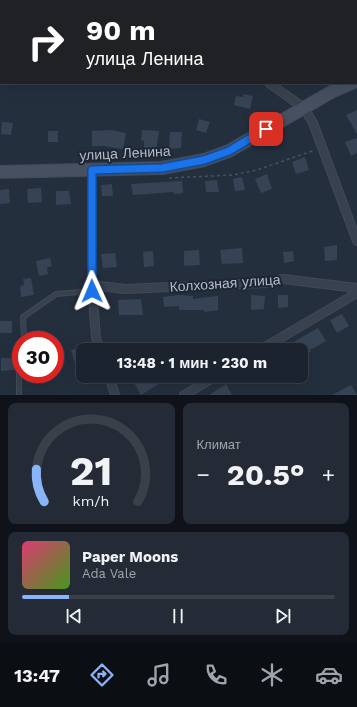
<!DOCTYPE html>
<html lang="ru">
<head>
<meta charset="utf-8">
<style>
	body { margin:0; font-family:"Work Sans",sans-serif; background:#242b36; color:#f1f3f6; height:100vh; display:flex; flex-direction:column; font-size:15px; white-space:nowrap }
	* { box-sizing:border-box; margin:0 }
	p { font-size:13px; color:#a0a4aa }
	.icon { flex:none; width:22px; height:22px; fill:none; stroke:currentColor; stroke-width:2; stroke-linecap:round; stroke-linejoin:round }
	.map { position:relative; height:395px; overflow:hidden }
	.side { display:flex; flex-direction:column; gap:8px; padding:8px; background:#0f1319; flex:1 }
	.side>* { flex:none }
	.hud { position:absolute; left:0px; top:0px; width:357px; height:84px; box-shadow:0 4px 16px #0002,0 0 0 1px #39404a; background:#202124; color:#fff; overflow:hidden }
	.speed { position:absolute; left:12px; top:331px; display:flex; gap:8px; font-size:20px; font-weight:700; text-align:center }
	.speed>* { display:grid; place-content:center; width:52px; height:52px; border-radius:50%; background:#1b232e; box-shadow:0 4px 16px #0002,0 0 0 1px #39404a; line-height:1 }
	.speed .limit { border:6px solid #d22; background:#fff; color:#111 }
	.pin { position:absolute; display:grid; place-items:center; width:34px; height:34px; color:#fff; margin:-17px; border-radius:8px; box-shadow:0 2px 6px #0006 }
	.me { position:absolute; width:44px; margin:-22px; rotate:359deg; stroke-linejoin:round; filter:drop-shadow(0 0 3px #0008) }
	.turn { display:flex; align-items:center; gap:14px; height:84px; padding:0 20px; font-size:18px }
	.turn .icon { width:52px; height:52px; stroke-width:2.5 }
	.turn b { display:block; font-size:28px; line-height:34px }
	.big { font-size:30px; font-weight:700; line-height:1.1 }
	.side .tile { flex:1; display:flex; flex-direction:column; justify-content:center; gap:6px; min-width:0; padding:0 14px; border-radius:8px; background:#242b36 }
	.side .dial { align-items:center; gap:0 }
	.dial svg { height:104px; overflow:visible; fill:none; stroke:#39404a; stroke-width:7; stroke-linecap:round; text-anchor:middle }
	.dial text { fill:#f1f3f6; stroke:none }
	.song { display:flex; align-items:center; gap:12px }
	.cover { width:48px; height:48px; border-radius:6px; background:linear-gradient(135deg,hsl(340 70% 55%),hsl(100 70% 35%)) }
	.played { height:4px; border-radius:2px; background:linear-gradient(90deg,#8ab4f8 15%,#39404a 15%) }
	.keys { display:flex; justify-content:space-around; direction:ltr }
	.heat { display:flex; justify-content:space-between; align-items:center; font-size:22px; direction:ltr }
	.side .tiles { flex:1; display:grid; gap:8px; grid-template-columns:1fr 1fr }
	.tile:last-child { grid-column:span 2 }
	.trip { position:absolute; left:76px; top:343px; width:232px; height:40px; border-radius:8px; background:#1b232e; box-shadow:0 4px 16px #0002,0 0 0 1px #39404a; font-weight:700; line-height:40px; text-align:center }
	.tab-bar { display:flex; height:64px; justify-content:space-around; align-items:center; background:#0b0e12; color:#a0a4aa }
	.tab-bar .icon { width:28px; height:28px }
	.tab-bar .on { color:#8ab4f8 }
	.tab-bar b { font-size:18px; color:#f1f3f6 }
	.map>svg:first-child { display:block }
	.building { fill:#364354 }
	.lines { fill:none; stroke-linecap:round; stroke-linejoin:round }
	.lane-casing { stroke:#414a57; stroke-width:6 }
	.street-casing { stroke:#414a57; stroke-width:10 }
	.secondary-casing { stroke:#414a57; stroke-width:14 }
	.path { stroke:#3f5557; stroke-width:1.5; stroke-dasharray:3 3; stroke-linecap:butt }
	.lane { stroke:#38414e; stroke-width:4 }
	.street { stroke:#38414e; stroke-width:8 }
	.secondary { stroke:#465061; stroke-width:12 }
	.route-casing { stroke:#114b97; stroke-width:10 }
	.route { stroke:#1a73e8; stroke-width:7 }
	.labels { text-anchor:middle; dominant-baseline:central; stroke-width:4; stroke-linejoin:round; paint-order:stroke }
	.street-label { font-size:14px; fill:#b4bcc9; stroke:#1d2633 }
</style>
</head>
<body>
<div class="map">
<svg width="357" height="395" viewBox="0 0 357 395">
	<rect width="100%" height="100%" fill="#242f3e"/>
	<path class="building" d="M243 94 253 96 250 109 234 105 236 96 243 97Z
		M357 110V134L346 115Z
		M199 119 210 122 206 133 196 130Z
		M2 122 13 123 11 135 1 134Z
		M111 130 126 133 123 149 104 146H92V131Z
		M142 130 159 131 156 151 144 150V140L141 141Z
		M48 131H58V142H48Z
		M170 132H182L181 148 169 149Z
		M357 138V153L351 156 345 142Z
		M305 157 309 170 296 174 292 162Z
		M267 174 272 189 261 193 255 179Z
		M242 177 245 190 235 191 233 179Z
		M217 180 219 192H206L205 181Z
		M182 181 183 193 174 194V192L133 195 131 184Z
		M112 184 113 196H102L101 185Z
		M41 188 42 202 28 203 27 189Z
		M9 189 10 203 0 204V190Z
		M56 191H69L71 204 56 205Z
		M337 245V260L325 261 324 247Z
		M242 248 243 263 222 264 220 250Z
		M199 250 200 265 184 266V251Z
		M153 251 154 266 144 267 143 252Z
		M293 251 294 261 284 263 283 252Z
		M115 253 117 267 103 268 101 254Z
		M50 258 52 266 47 268 48 274 39 276 36 261Z
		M31 278 34 295 21 297 20 286 24 285 23 279Z
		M179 295 193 296V299L218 296V310L204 312V310H179V306L164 307 163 297Z
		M251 295 265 296 264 309 251 310Z
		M278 295H288V307L278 308Z
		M141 299 143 315H119L118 300Z
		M342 314 349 326 337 333 330 320Z
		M0 321H12V333H0Z
		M318 328 326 341 310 350 311 352 304 355 295 341Z
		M83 347V368L77 370 71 350Z
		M1 358H13L14 370 1 371Z
		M142 376H157L160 383 141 395 133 381Z
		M254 376H273L258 384Z
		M226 384 232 395H209Z
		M351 385 357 395H332Z"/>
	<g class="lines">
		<g class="lane-casing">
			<path id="lane" d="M24 340 23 317 56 294 92 291
				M19 395V365L21 358"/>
		</g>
		<g class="street-casing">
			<path id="street" d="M127 0 129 1
				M269 83 304 108 313 123 357 241
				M92 170V285L96 338 100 350
				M92 285 125 289 264 283 283 279 357 288
				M260 350 357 293
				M109 376 115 395
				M184 395 216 376"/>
		</g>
		<g class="secondary-casing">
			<path id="secondary" d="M0 172 162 168 204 160 229 151 333 91 352 83"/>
		</g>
		<path class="path" d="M169 178 233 175 257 170 315 150"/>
		<use href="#lane" class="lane"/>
		<use href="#street" class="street"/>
		<use href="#secondary" class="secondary"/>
	</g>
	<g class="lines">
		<g class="route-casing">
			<path id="route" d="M92 291V170L162 168 204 160 229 151 266 129"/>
		</g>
		<use href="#route" class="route"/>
	</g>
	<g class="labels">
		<g class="street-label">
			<text transform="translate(125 153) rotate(-3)">улица Ленина</text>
			<text transform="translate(225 283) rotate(-4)">Колхозная улица</text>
		</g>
	</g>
</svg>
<div class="speed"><div class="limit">30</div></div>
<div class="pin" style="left:266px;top:129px;background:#d93025"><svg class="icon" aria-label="arrive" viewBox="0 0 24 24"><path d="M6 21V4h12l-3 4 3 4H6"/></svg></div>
<svg class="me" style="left:92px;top:291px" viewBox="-20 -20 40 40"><path d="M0-17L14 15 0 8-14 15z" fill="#1a73e8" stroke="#fff" stroke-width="4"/></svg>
<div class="trip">13:48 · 1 мин · 230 m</div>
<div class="hud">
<div class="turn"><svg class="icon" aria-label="right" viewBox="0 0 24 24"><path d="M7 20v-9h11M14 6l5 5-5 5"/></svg><div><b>90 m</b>улица Ленина</div></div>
</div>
</div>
<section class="side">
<div class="tiles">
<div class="tile dial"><svg viewBox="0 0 100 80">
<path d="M14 69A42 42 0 1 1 86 69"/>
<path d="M14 69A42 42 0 0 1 8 44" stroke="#8ab4f8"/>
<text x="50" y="56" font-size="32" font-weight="700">21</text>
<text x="50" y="72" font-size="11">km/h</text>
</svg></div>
<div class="tile"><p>Климат</p>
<div class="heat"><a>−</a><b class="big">20.5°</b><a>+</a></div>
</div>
<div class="tile">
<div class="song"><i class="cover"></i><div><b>Paper Moons</b><p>Ada Vale</p></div></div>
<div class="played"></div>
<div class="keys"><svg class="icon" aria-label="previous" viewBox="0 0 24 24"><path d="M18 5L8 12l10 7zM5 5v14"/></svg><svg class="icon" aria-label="pause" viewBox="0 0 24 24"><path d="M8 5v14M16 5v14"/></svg><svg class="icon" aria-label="next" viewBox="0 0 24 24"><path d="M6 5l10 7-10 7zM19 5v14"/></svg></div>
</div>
</div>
</section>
<nav class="tab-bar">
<b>13:47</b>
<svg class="icon on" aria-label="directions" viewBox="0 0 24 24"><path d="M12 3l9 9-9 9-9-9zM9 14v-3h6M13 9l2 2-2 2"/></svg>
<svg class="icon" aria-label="music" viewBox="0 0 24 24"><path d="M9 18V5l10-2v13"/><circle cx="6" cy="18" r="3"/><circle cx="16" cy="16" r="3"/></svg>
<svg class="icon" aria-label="phone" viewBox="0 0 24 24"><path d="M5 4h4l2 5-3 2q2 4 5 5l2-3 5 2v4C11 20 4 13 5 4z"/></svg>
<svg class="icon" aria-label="climate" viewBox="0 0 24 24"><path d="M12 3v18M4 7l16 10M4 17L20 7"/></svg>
<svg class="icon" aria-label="car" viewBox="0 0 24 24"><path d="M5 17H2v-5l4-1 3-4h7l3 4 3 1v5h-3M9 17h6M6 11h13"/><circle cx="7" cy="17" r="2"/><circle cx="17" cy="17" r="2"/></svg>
</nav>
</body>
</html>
